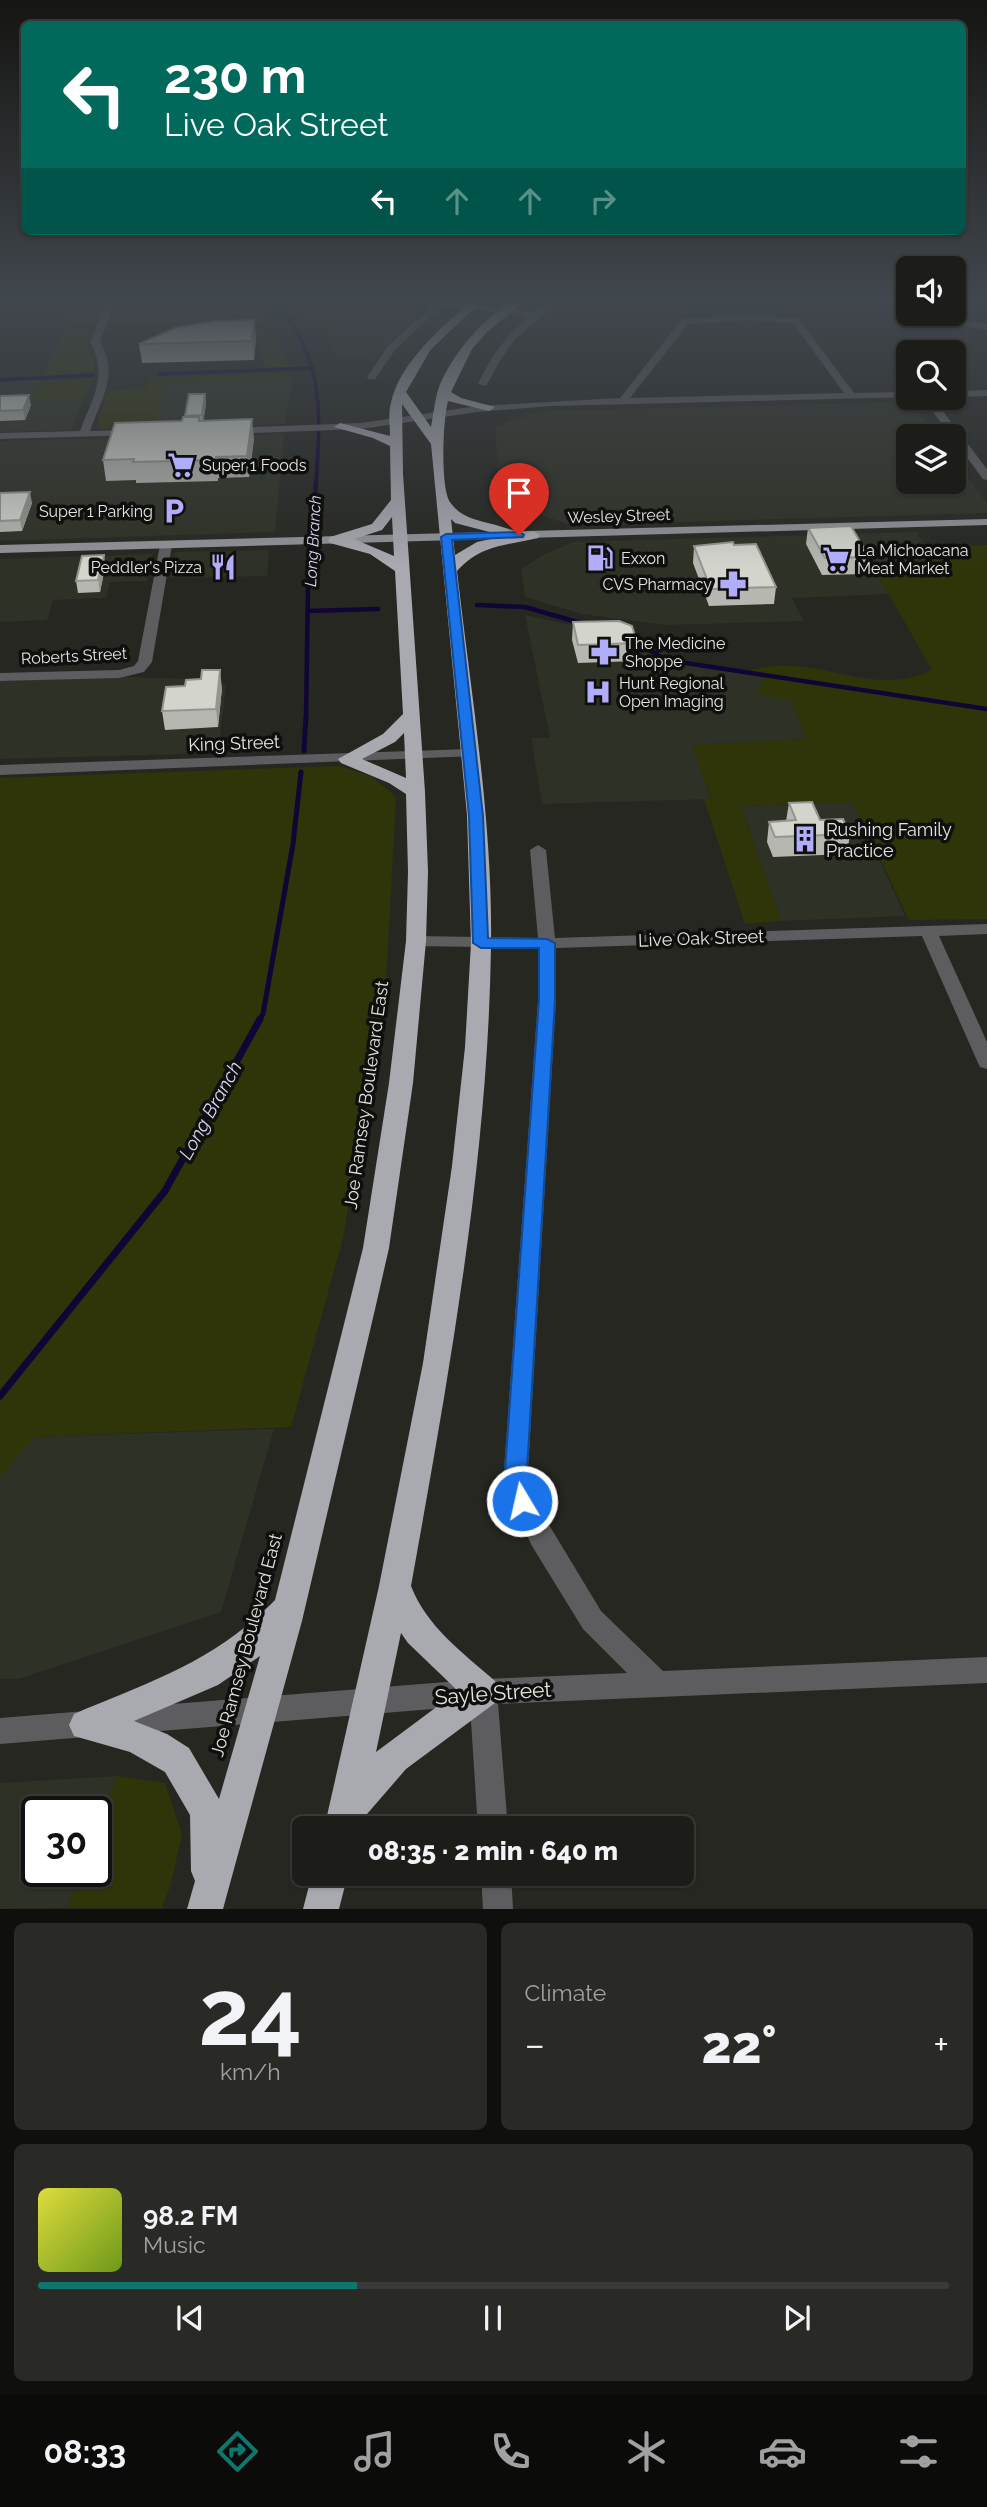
<!DOCTYPE html>
<html lang="en">
<head>
<meta charset="utf-8">
<style>
	body { margin:0; font-family:Raleway,sans-serif; background:#292a26; color:#f1f3f6; height:100vh; display:flex; flex-direction:column; font-size:26px; white-space:nowrap }
	* { box-sizing:border-box; margin:0 }
	p { font-size:23px; color:#a0a2a2 }
	.icon { flex:none; width:38px; height:38px; fill:none; stroke:currentColor; stroke-width:2; stroke-linecap:round; stroke-linejoin:round }
	.map { position:relative; height:1909px; overflow:hidden }
	.panel { display:flex; flex-direction:column; gap:14px; padding:14px; background:#0f100e; flex:1 }
	.panel>* { flex:none }
	.top-card { position:absolute; left:21px; top:21px; width:945px; height:214px; border-radius:10px; box-shadow:0 2px 5px #0004,0 0 0 2px #3a3b38; background:#00695c; color:#fff; overflow:hidden }
	.fabs { position:absolute; left:896px; top:256px; display:grid; gap:14px }
	.fabs a { display:grid; place-items:center; width:70px; height:70px; border-radius:10px; background:#1c1d19; box-shadow:0 2px 5px #0004,0 0 0 2px #3a3b38; font-size:35px }
	.speed { position:absolute; left:21px; top:1796px; display:flex; gap:14px; font-size:35px; font-weight:700; text-align:center }
	.speed>* { display:grid; place-content:center; width:91px; height:91px; border-radius:50%; background:#1c1d19; box-shadow:0 2px 5px #0004,0 0 0 2px #3a3b38; line-height:1 }
	.speed .limit { border:4px solid #111; border-radius:10px; background:#fff; color:#111 }
	.pin { position:absolute; display:grid; place-items:center; width:60px; height:60px; color:#fff; margin:-72px -30px; border-radius:50% 50% 50% 0; rotate:-45deg; box-shadow:0 0 7px #0007 }
	.pin .icon { rotate:45deg }
	.me { position:absolute; width:77px; margin:-38px; rotate:351deg; stroke-linejoin:round; filter:drop-shadow(0 0 5px #0008) }
	.turn { display:flex; align-items:center; gap:24px; height:147px; padding:0 28px; font-size:32px }
	.turn .icon { width:91px; height:91px; stroke-width:2.5 }
	.turn b { display:block; font-size:49px; line-height:60px }
	.lanes { display:flex; align-items:center; height:66px; padding:0 28px; background:#0003; justify-content:center; gap:35px; direction:ltr }
	.lanes .off { opacity:.35 }
	.big { font-size:52px; font-weight:800; line-height:1.1 }
	.panel .tile { flex:1; display:flex; flex-direction:column; justify-content:center; gap:10px; min-width:0; padding:0 24px; border-radius:10px; background:#292a26 }
	.panel .dial { align-items:center; gap:0 }
	.dial b { font-size:91px; line-height:1 }
	.song { display:flex; align-items:center; gap:21px }
	.cover { width:84px; height:84px; border-radius:10px; background:linear-gradient(135deg,hsl(60 70% 55%),hsl(80 70% 35%)) }
	.played { height:7px; border-radius:4px; background:linear-gradient(90deg,#0f766e 35%,#3a3b38 35%) }
	.keys { display:flex; justify-content:space-around; direction:ltr }
	.heat { display:flex; justify-content:space-between; align-items:center; font-size:38px; direction:ltr }
	.panel .tiles { flex:1; display:grid; gap:14px; grid-template-columns:1fr 1fr }
	.tile:last-child { grid-column:span 2 }
	.trip { position:absolute; left:292px; top:1816px; width:402px; height:70px; border-radius:10px; background:#1c1d19; box-shadow:0 2px 5px #0004,0 0 0 2px #3a3b38; font-weight:800; line-height:70px; text-align:center }
	.tab-bar { display:flex; height:112px; justify-content:space-around; align-items:center; background:#0b0c0a; color:#a0a2a2 }
	.tab-bar .icon { width:49px; height:49px }
	.tab-bar .selected { color:#0f766e }
	.tab-bar b { font-size:32px; color:#f1f3f6 }
	.map>svg:first-child { display:block }
	.built { fill:#2e3125 }
	.green { fill:#2f3509 }
	.lines { fill:none; stroke-linecap:round; stroke-linejoin:round }
	.stream-far3 { stroke:#110535; stroke-width:3.5 }
	.stream-far2 { stroke:#110535; stroke-width:4.5 }
	.stream-far1 { stroke:#110535; stroke-width:5 }
	.stream { stroke:#110535; stroke-width:7 }
	.minor { fill:#5d5d60; fill-rule:evenodd }
	.major { fill:#939399; fill-rule:evenodd }
	.highway { fill:#a9a9b0; fill-rule:evenodd }
	.wall { fill:#b5b7b0 }
	.shaded-wall { fill:#949590 }
	.building { fill:#d3d5cd; stroke:#949590; stroke-width:2 }
	.route { fill:#1a73e8; stroke:#114b97; stroke-width:2 }
	.labels { text-anchor:middle; dominant-baseline:central; stroke-width:7; stroke-linejoin:round; paint-order:stroke }
	.far-poi-label { font-size:16px; fill:#e3e4e0; stroke:#0f0f0d; text-anchor:start }
	.far-street-label { font-size:16px; fill:#e3e4e0; stroke:#0f0f0d }
	.far-water-label { font-size:16px; font-style:italic; fill:#d8d8fa; stroke:#0f0f0d }
	.street-label { font-size:18px; fill:#e3e4e0; stroke:#0f0f0d }
	.poi-label { font-size:18px; fill:#e3e4e0; stroke:#0f0f0d; text-anchor:start }
	.water-label { font-size:19px; font-style:italic; fill:#d8d8fa; stroke:#0f0f0d }
	.near-street-label { font-size:21px; fill:#e3e4e0; stroke:#0f0f0d }
</style>
</head>
<body>
<div class="map">
<svg width="987" height="1909" viewBox="0 0 987 1909">
	<rect width="100%" height="100%" fill="#262721"/>
	<path class="built" d="M432 300 374 360 336 356 325 329 333 319 327 302Z
		M43 377 34 402 83 401 71 430 0 432V378Z
		M293 380 285 424 155 428 164 382Z
		M910 402 936 436H908V481H954V459L987 503V513L570 525 500 500 495 427 542 411Z
		M284 434 275 532 0 541V441Z
		M917 532 933 560 871 564 889 594 792 598 804 621 665 625 582 614 525 597 521 569 545 554 574 542Z
		M269 550 267 576 170 578 175 552Z
		M152 554 147 581 110 582 106 598 53 600 47 620 0 622V559Z
		M525 615 628 637 696 665 764 678 792 701 805 739 693 745 711 799 542 804 531 738H550Z
		M130 677 193 679 226 685 218 753 0 759V681Z
		M853 802 905 916 781 921 741 806Z
		M274 1429 221 1612 18 1679H0V1477L33 1437Z
		M117 1776 96 1831V1811H37V1871H81L67 1908 0 1909V1783Z"/>
	<path class="green" d="M76 300H253L289 367 265 368 257 336 174 339 166 332 107 333 117 307 100 308 87 344 95 362 94 371 43 377Z
		M301 300H432L328 302 333 319 325 329 319 327Z
		M291 373 293 380 164 382 155 428 103 429 97 427 107 391 146 388 149 378Z
		M92 378 83 401 33 402 41 382Z
		M987 545V919L909 920 853 802 741 806 781 921 745 924 704 799 711 798 692 745 805 739 792 701 757 695 764 678 743 673C813 647 867 701 932 670L871 563 933 560 929 553 947 547Z
		M340 766 372 777 396 797 386 981 343 1238 291 1427 34 1437 0 1477V778Z
		M117 1776 165 1783 182 1834 171 1884 162 1908H67L81 1871H96V1831Z"/>
	<g class="lines">
		<path class="stream-far3" d="M277 300C324 364 321 407 316 484
			M159 374 313 368
			M0 380 93 375"/>
		<path class="stream-far2" d="M477 605 525 607 584 624
			M308 611 378 609
			M631 639 666 660 987 709
			M306 719 308 584 316 482"/>
		<path class="stream-far1" d="M304 751 306 717
			M259 1021 263 1014 293 844 301 772"/>
		<path class="stream" d="M0 1396 165 1191 260 1019"/>
		<path class="minor" d="M107 300H115L100 342C119 375 102 397 90 431L133 430 138 433 137 435 0 439V433L80 431C92 398 109 376 90 342Z
			M439 300 534 312 552 300H561L516 338 501 359 486 386 478 384C490 357 506 336 528 317L443 305 395 350 375 379H369L367 377 388 346Z
			M954 311 966 321 987 324V330L960 325 948 313H954Z
			M748 314 799 319 854 393 908 392V397H911L551 406 477 412 361 429 231 434 226 431 231 428 361 423 477 406 620 398 682 319ZM748 320 793 323 844 393 630 398 688 324Z
			M987 390V396L954 397V391Z
			M922 397H932L987 469V480L983 479 954 440V436H951Z
			M166 541 172 545 152 662 144 672 119 678 0 681V673L119 670 134 666 138 661 160 545Z
			M470 749 477 753 475 756 0 775V765Z
			M538 845 546 850 555 938 987 924V934L939 936 987 1042V1069L980 1067 978 1063 922 936 556 948V1000L528 1470 534 1500 601 1611 663 1671 987 1657V1683L498 1704 508 1829H478L470 1706 0 1744V1718L483 1679 627 1673 583 1629 532 1546 510 1501 504 1470 538 1000V948L416 946 407 941 416 936 538 938 530 850Z
			M481 1874H511L513 1909H483Z"/>
		<path class="major" d="M987 519V525L0 553V545Z"/>
		<path class="highway" d="M472 300H483L431 349 406 392 431 427C433 415 435 401 438 390 447 361 493 300 526 300L487 332 472 349 451 392 461 398 495 407 489 411 448 401C443 419 440 487 450 502 460 517 476 520 492 524 507 528 519 534 533 531L540 535 538 538C505 546 481 544 457 571 471 695 493 821 491 946 488 1161 449 1374 411 1586 427 1627 462 1652 495 1681L499 1692 495 1703 406 1769 361 1821 360 1829H324L379 1586 423 1363 452 1166 465 1047 471 943 467 815 431 444 402 404 403 474 425 792 428 872 426 941 413 1083 389 1248 376 1305 302 1621 223 1909H187L195 1881 191 1871 190 1815 165 1772 130 1752 74 1736 69 1725 74 1714C150 1682 216 1661 275 1600L363 1248 389 1083 406 941 408 872 406 794 389 783 341 763 338 759 383 734 403 714 395 571 370 554 330 543 328 540 330 537 372 524 391 500 390 446 373 438 334 427 340 423 390 436C390 426 388 413 391 403 399 363 443 326 472 300ZM392 517 394 556 354 539 382 530ZM451 519 455 523 505 536 477 542 455 555ZM404 733 406 778 362 759 395 742ZM401 1633 408 1643 458 1691 376 1752ZM260 1656 219 1799 189 1748 167 1734 134 1721 218 1685Z
			M312 1874H348L339 1909H303Z"/>
	</g>
	<path class="wall" d="M254 320 256 338 254 360 142 363 139 344Z
		M189 394H205L206 404 203 421 254 439 249 477 218 478V481L136 483V480L106 481 103 460 182 421 186 417Z
		M0 396 31 405 25 420 0 421Z
		M0 493 32 503 22 531 0 532Z
		M808 528 869 557 867 574 822 575 806 544Z
		M734 545 776 587 774 604 709 606 693 563 694 546Z
		M104 555 105 567 100 592 78 593 76 581Z
		M573 622 637 643 636 661 578 663 572 640Z
		M222 688 218 727 165 730 162 711Z
		M789 803 820 820 850 834 847 854 773 857 767 842 769 822 786 821Z"/>
	<path class="shaded-wall" d="M254 320 256 338 254 360 252 341Z
		M205 394 206 404 203 426 202 415Z
		M29 395 31 405 25 420 23 410Z
		M252 419 254 439 249 477 247 456Z
		M30 492 32 503 22 531 20 520Z
		M104 555 105 567 100 592 98 580Z
		M220 670 222 688 218 727 216 709Z"/>
	<path class="building" d="M254 320 252 341 139 344 175 328 215 321Z
		M189 394H205L202 415 185 416Z
		M29 395 23 410 0 411V396Z
		M183 417H199V421L252 419 247 456 216 457V460L133 462 134 459 103 460 115 423 182 421Z
		M30 492 20 520 0 521V493Z
		M851 526 869 557 825 558 808 528Z
		M733 542 734 545 756 544 776 587 711 589 694 546Z
		M104 555 98 580 76 581 82 556Z
		M619 621 632 626 637 643 578 645 573 622Z
		M202 670H220L216 709 162 711 166 687 185 686 186 680 201 679Z
		M812 802 820 820 843 819 850 834 775 837 769 822 796 820 789 803Z"/>
	<linearGradient id="sky" x2="0" y2="1"><stop stop-color="#151512"/><stop offset="0.53" stop-color="#41474e"/><stop offset="1" stop-color="#41474e" stop-opacity="0"/></linearGradient>
	<rect width="987" height="567" fill="url(#sky)"/>
	<path class="route" d="M519 532 524 535 523 537 452 540 483 816 488 938 547 939 555 943V1000L527 1470 534 1501 530 1508 522 1511 514 1508 505 1470 539 1000V948H481L473 943 469 816 441 537 446 534Z"/>
	<defs>
		<g id="supermarket-bare" transform="scale(2.1)"><path d="M-6-5.5h2.5l.6 2H6L4.5 2H-2.5L-4.4-4H-6ZM-1.5 3.2a1.3 1.3 0 1 0 .1 0ZM3 3.2a1.3 1.3 0 1 0 .1 0Z" fill="#b1adfa" stroke="#0f0f0d" stroke-width="2.5" paint-order="stroke"/></g>
		<g id="parking-bare" transform="scale(2.1)"><path d="M-3.5-5.5H1a3.5 3.5 0 0 1 0 7H-1V5.5H-3.5ZM-1-3.4V-.6H.8a1.4 1.4 0 0 0 0-2.8Z" fill="#b1adfa" stroke="#0f0f0d" stroke-width="2.5" paint-order="stroke"/></g>
		<g id="fuel-bare" transform="scale(2.1)"><path d="M-5.5-6h7V0h2V4h1.3V-2.5L3-4.5l.8-.8L6-3V5H2.5V1h-1V6h-7ZM-4.2-4.7v3.2H.2V-4.7Z" fill="#b1adfa" stroke="#0f0f0d" stroke-width="2.5" paint-order="stroke"/></g>
		<g id="restaurant-bare" transform="scale(2.1)"><path d="M-5-6h1v4h1v-4h1v4h1v-4h1v5L-1.5 .5V6h-2V.5L-5-1ZM5-6V6H3V1.5H1.5Q1.5-4 5-6Z" fill="#b1adfa" stroke="#0f0f0d" stroke-width="2.5" paint-order="stroke"/></g>
		<g id="pharmacy-bare" transform="scale(2.1)"><path d="M-2-6h4v4h4v4h-4v4h-4v-4h-4v-4h4Z" fill="#b1adfa" stroke="#0f0f0d" stroke-width="2.5" paint-order="stroke"/></g>
		<g id="hospital-bare" transform="scale(2.1)"><path d="M-5-5h3v3.5h4V-5h3V5h-3V1.5h-4V5h-3Z" fill="#b1adfa" stroke="#0f0f0d" stroke-width="2.5" paint-order="stroke"/></g>
		<g id="building-bare" transform="scale(2.1)"><path d="M-4-6H4V6H1V3H-1V6H-4ZM-2.5-4.3h1.7v1.8h-1.7ZM.8-4.3h1.7v1.8H.8ZM-2.5-1h1.7V.8h-1.7ZM.8-1h1.7V.8H.8Z" fill="#b1adfa" stroke="#0f0f0d" stroke-width="2.5" paint-order="stroke"/></g>
	</defs>
	<g fill-rule="evenodd">
		<use href="#supermarket-bare" x="181" y="465"/>
		<use href="#parking-bare" x="174" y="511"/>
		<use href="#fuel-bare" x="600" y="558"/>
		<use href="#supermarket-bare" x="836" y="559"/>
		<use href="#restaurant-bare" x="223" y="567"/>
		<use href="#pharmacy-bare" x="733" y="584"/>
		<use href="#pharmacy-bare" x="604" y="652"/>
		<use href="#hospital-bare" x="598" y="692"/>
		<use href="#building-bare" x="805" y="839"/>
	</g>
	<g class="labels">
		<g class="far-poi-label">
			<text x="202" y="465">Super 1 Foods</text>
			<text x="153" y="511" text-anchor="end">Super 1 Parking</text>
			<text x="857" y="550">La Michoacana<tspan x="857" dy="18">Meat Market</tspan></text>
			<text x="621" y="558">Exxon</text>
			<text x="202" y="567" text-anchor="end">Peddler's Pizza</text>
			<text x="712" y="584" text-anchor="end">CVS Pharmacy</text>
			<text x="625" y="643">The Medicine<tspan x="625" dy="18">Shoppe</tspan></text>
			<text x="619" y="683">Hunt Regional<tspan x="619" dy="18">Open Imaging</tspan></text>
		</g>
		<g class="far-street-label">
			<text transform="translate(619 516) rotate(-2)">Wesley Street</text>
			<text transform="translate(74 656) rotate(-3)">Roberts Street</text>
		</g>
		<g class="far-water-label">
			<text transform="translate(313 541) rotate(-87)">Long Branch</text>
		</g>
		<g class="street-label">
			<text transform="translate(234 743) rotate(-2)">King Street</text>
			<text transform="translate(701 938) rotate(-2)">Live Oak Street</text>
			<text transform="translate(366 1095) rotate(-82)">Joe Ramsey Boulevard East</text>
			<text transform="translate(246 1645) rotate(-75)">Joe Ramsey Boulevard East</text>
		</g>
		<g class="poi-label">
			<text x="826" y="829">Rushing Family<tspan x="826" dy="21">Practice</tspan></text>
		</g>
		<g class="water-label">
			<text transform="translate(210 1110) rotate(-61)">Long Branch</text>
		</g>
		<g class="near-street-label">
			<text transform="translate(493 1693) rotate(-4)">Sayle Street</text>
		</g>
	</g>
</svg>
<div class="fabs">
<a><svg class="icon" aria-label="sound" viewBox="0 0 24 24"><path d="M4 9h4l5-4v14l-5-4H4zM17 9q2 3 0 6"/></svg></a>
<a><svg class="icon" aria-label="search" viewBox="0 0 24 24"><circle cx="10" cy="10" r="6"/><path d="M15 15l6 6"/></svg></a>
<a><svg class="icon" aria-label="layers" viewBox="0 0 24 24"><path d="M12 4l9 5-9 5-9-5zM3 14l9 5 9-5"/></svg></a>
</div>
<div class="speed"><div class="limit">30</div></div>
<div class="pin" style="left:519px;top:535px;background:#d93025"><svg class="icon" aria-label="arrive" viewBox="0 0 24 24"><path d="M6 21V4h12l-3 4 3 4H6"/></svg></div>
<svg class="me" style="left:522px;top:1501px" viewBox="-20 -20 40 40"><circle r="17" fill="#1a73e8" stroke="#fff" stroke-width="3"/><path d="M0-11L8 9 0 5-8 9z" fill="#fff"/></svg>
<div class="trip">08:35 · 2 min · 640 m</div>
<div class="top-card">
<div class="turn"><svg class="icon" aria-label="left" viewBox="0 0 24 24"><path d="M17 20v-9H6M10 6l-5 5 5 5"/></svg><div><b>230 m</b>Live Oak Street</div></div>
<div class="lanes"><svg class="icon" aria-label="left" viewBox="0 0 24 24"><path d="M17 20v-9H6M10 6l-5 5 5 5"/></svg><svg class="icon off" aria-label="ahead" viewBox="0 0 24 24"><path d="M12 20V5M6 11l6-6 6 6"/></svg><svg class="icon off" aria-label="ahead" viewBox="0 0 24 24"><path d="M12 20V5M6 11l6-6 6 6"/></svg><svg class="icon off" aria-label="right" viewBox="0 0 24 24"><path d="M7 20v-9h11M14 6l5 5-5 5"/></svg></div>
</div>
</div>
<section class="panel">
<div class="tiles">
<div class="tile dial"><b>24</b><p>km/h</p></div>
<div class="tile"><p>Climate</p>
<div class="heat"><a>−</a><b class="big">22°</b><a>+</a></div>
</div>
<div class="tile">
<div class="song"><i class="cover"></i><div><b>98.2 FM</b><p>Music</p></div></div>
<div class="played"></div>
<div class="keys"><svg class="icon" aria-label="previous" viewBox="0 0 24 24"><path d="M18 5L8 12l10 7zM5 5v14"/></svg><svg class="icon" aria-label="pause" viewBox="0 0 24 24"><path d="M8 5v14M16 5v14"/></svg><svg class="icon" aria-label="next" viewBox="0 0 24 24"><path d="M6 5l10 7-10 7zM19 5v14"/></svg></div>
</div>
</div>
</section>
<nav class="tab-bar">
<b>08:33</b>
<svg class="icon selected" aria-label="directions" viewBox="0 0 24 24"><path d="M12 3l9 9-9 9-9-9zM9 14v-3h6M13 9l2 2-2 2"/></svg>
<svg class="icon" aria-label="music" viewBox="0 0 24 24"><path d="M9 18V5l10-2v13"/><circle cx="6" cy="18" r="3"/><circle cx="16" cy="16" r="3"/></svg>
<svg class="icon" aria-label="phone" viewBox="0 0 24 24"><path d="M5 4h4l2 5-3 2q2 4 5 5l2-3 5 2v4C11 20 4 13 5 4z"/></svg>
<svg class="icon" aria-label="climate" viewBox="0 0 24 24"><path d="M12 3v18M4 7l16 10M4 17L20 7"/></svg>
<svg class="icon" aria-label="car" viewBox="0 0 24 24"><path d="M5 17H2v-5l4-1 3-4h7l3 4 3 1v5h-3M9 17h6M6 11h13"/><circle cx="7" cy="17" r="2"/><circle cx="17" cy="17" r="2"/></svg>
<svg class="icon" aria-label="filters" viewBox="0 0 24 24"><path d="M4 7h16M4 17h16"/><circle cx="9" cy="7" r="2"/><circle cx="15" cy="17" r="2"/></svg>
</nav>
</body>
</html>
